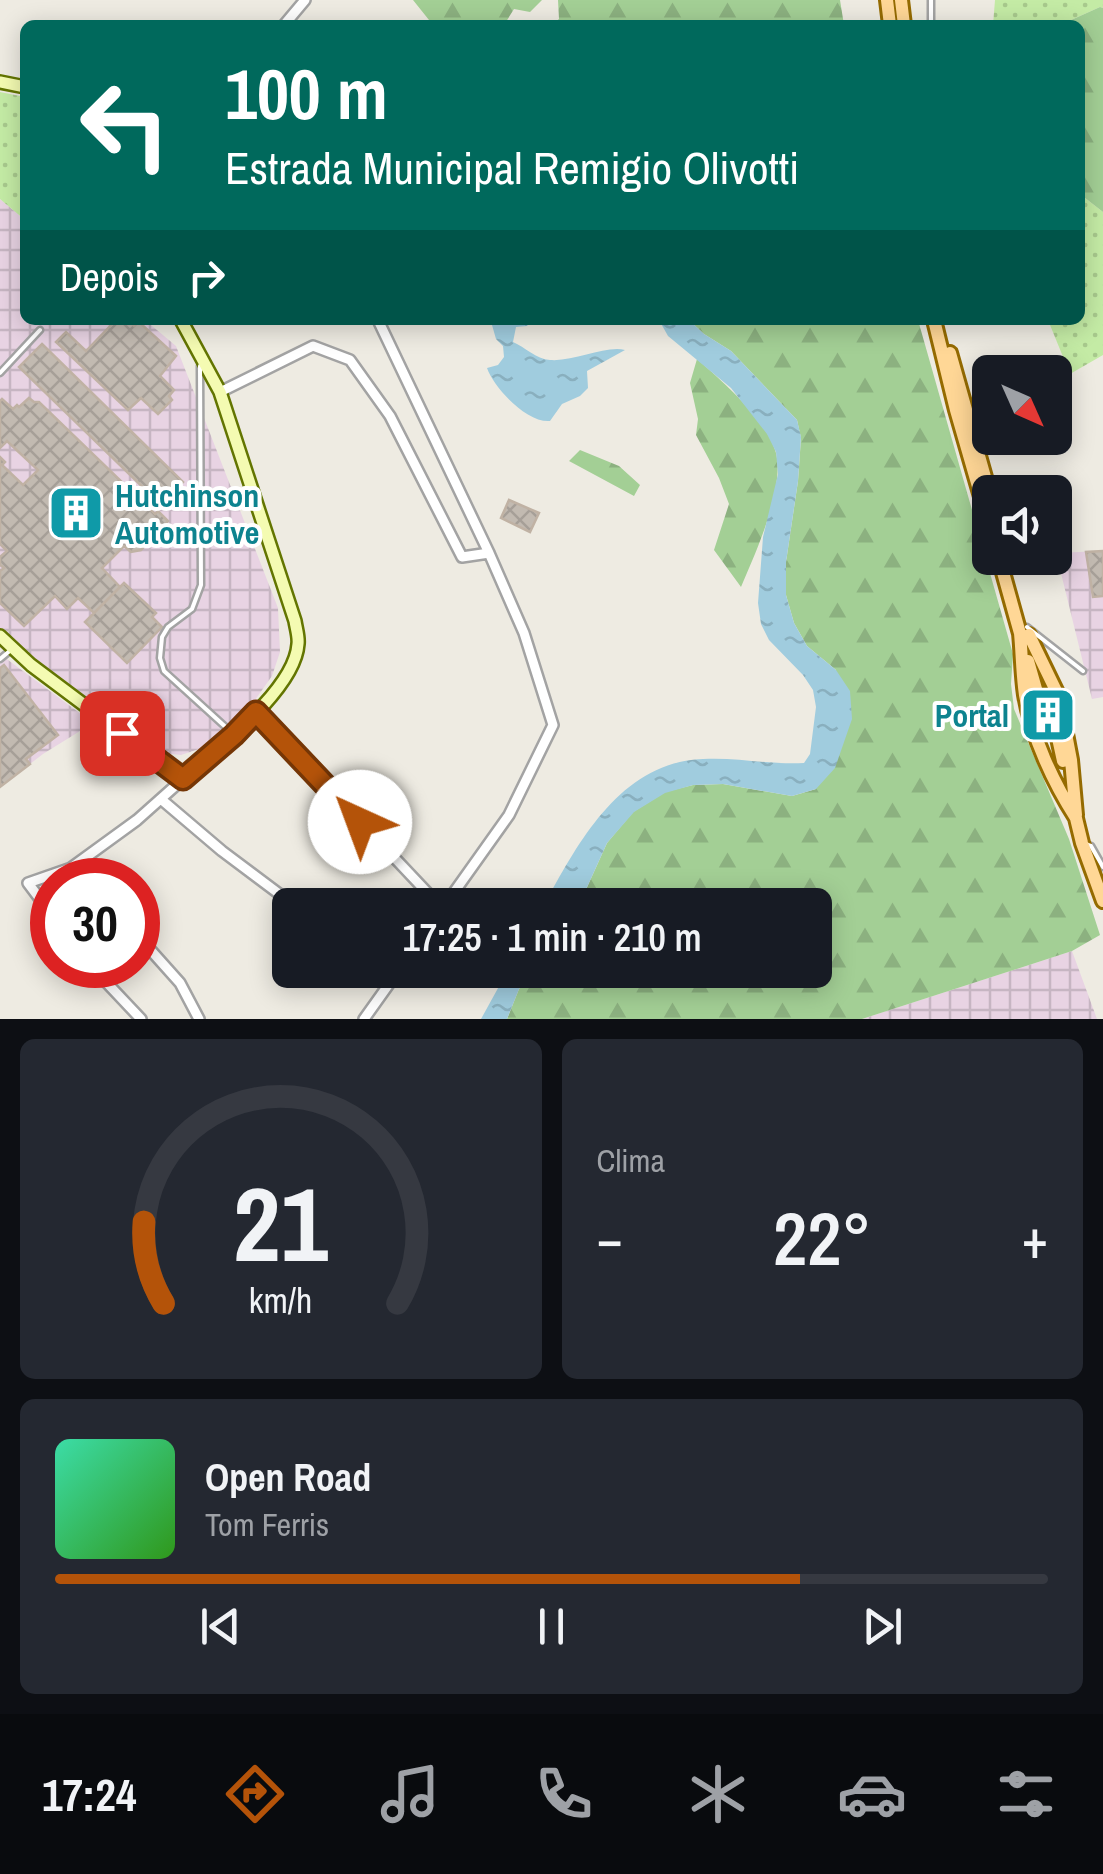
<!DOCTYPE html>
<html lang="pt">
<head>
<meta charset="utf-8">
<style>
	body { margin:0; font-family:"Archivo Narrow",sans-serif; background:#242831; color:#f1f3f6; height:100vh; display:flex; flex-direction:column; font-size:38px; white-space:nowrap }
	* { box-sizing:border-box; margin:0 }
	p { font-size:32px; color:#9ea1a6 }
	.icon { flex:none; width:55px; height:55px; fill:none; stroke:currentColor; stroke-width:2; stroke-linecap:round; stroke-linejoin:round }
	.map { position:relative; height:1019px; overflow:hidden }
	.details { display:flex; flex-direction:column; gap:20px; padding:20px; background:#0d0f14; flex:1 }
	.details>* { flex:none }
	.top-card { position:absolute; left:20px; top:20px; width:1065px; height:305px; border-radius:15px; box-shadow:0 5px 25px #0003; background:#00695c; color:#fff; overflow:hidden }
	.needle { width:65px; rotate:135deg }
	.tools { position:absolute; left:972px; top:355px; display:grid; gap:20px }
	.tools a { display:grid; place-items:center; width:100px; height:100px; border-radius:15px; background:#171b24; box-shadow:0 5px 25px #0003; font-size:50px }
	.speed { position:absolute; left:30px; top:858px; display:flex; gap:20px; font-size:50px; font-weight:700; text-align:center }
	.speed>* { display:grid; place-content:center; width:130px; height:130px; border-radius:50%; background:#171b24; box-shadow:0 5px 25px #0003; line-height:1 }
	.speed .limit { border:15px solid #d22; background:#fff; color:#111 }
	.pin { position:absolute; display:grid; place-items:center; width:85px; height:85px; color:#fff; margin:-42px; border-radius:20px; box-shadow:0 5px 15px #0006 }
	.me { position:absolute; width:110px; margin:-55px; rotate:317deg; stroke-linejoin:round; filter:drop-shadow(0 0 8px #0008) }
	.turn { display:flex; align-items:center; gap:35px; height:210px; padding:0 40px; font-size:45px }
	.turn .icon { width:130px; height:130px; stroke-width:2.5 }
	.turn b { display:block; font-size:70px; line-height:85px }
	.then { display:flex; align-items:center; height:95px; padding:0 40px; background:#0003; gap:20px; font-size:38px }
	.big { font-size:75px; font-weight:600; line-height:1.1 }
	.details .widget { flex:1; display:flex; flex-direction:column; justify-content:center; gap:15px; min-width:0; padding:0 35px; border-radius:15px; background:#242831 }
	.details .dial { align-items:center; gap:0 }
	.dial svg { height:260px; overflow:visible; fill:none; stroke:#363941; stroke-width:7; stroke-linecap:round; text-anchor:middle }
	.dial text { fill:#f1f3f6; stroke:none }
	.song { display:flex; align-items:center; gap:30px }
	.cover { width:120px; height:120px; border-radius:15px; background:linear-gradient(135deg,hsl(160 70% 55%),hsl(110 70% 35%)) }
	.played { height:10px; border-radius:5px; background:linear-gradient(90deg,#b45309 75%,#363941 75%) }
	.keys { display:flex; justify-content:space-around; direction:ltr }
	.heat { display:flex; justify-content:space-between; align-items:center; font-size:55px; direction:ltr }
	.details .tiles { flex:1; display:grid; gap:20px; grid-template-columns:1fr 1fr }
	.widget:last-child { grid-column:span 2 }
	.trip { position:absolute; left:272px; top:888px; width:560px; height:100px; border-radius:15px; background:#171b24; box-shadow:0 5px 25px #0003; font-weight:600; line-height:100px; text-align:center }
	.tabs { display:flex; height:160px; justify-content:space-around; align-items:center; background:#090b0e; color:#9ea1a6 }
	.tabs .icon { width:70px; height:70px }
	.tabs .selected { color:#b45309 }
	.tabs b { font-size:45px; color:#f1f3f6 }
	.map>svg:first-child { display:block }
	.industrial { fill:url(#industrial-grid) }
	.grass { fill:url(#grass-dots) }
	.forest { fill:url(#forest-firs) }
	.water { fill:url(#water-ripples) }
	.building { fill:url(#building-cross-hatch); stroke:#c0b2a4; stroke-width:2.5 }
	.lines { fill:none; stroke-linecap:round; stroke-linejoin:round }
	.lane-casing { stroke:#a3a3a3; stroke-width:9 }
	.street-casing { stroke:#a3a3a3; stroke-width:14 }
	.secondary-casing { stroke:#637501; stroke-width:16 }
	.primary-casing { stroke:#956b00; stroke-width:18 }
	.lane { stroke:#fff; stroke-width:4 }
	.street { stroke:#fff; stroke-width:9 }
	.secondary { stroke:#f4fbb2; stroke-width:11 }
	.primary { stroke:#ffd796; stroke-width:12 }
	.route-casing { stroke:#753606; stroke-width:25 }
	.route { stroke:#b45309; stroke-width:18 }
	.labels { text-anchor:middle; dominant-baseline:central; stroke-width:8; stroke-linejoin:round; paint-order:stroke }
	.culture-label { font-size:32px; font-weight:bold; fill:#0d838f; stroke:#fff; text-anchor:start }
</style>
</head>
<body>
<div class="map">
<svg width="1103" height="1019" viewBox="0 0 1103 1019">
	<defs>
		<pattern id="industrial-grid" width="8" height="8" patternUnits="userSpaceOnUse" patternTransform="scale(2.5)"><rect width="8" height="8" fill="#e8d3e3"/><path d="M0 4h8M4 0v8" fill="none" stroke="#c6b5c2"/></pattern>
		<pattern id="grass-dots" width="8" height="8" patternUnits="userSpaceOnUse" patternTransform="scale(2.5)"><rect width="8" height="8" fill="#c4eba5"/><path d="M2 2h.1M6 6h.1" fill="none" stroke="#a8c98d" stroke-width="1.8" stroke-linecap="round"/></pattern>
		<pattern id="forest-firs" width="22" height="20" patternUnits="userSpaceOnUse" patternTransform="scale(2.5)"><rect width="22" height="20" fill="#a3cf95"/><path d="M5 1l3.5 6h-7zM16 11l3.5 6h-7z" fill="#8cb180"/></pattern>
		<pattern id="water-ripples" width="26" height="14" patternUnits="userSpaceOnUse" patternTransform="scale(2.5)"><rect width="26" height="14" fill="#a0ccde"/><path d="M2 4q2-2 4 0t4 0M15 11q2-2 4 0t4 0" fill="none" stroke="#89afbe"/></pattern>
		<pattern id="building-cross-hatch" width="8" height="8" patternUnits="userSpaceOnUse" patternTransform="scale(2.5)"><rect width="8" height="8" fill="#c2bab1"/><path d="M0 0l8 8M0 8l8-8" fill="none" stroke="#a69f98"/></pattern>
	</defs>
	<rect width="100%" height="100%" fill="#eeebe2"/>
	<path class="industrial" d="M0 199 25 220V320H145L176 346 278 608 280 652 272 676 255 700 199 749 181 755 163 753 30 657 0 631Z
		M1103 551V697L1092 699 1056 553Z
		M0 654 93 723 43 754 0 787Z
		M1072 951 1097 1019H862Z"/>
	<path class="grass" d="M995 0H1103V8L1100 7 1060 25H993Z
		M0 92 25 97V220L0 199Z
		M1080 194 1103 212V355L1070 374 1048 320H1080Z"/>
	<path class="forest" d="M413 0H542L530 12 514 9 504 25H433Z
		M558 0H840L844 25H552L559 19Z
		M1100 7 1103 8V212L1080 194V25H1060Z
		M689 320H918L1013 654 1011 684 1014 709 1069 839 1100 935 1072 951 862 1019H507L519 989 533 970H815V905H579L607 843 633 812 665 792 693 785 723 784 792 796 816 789 836 670 807 646 794 623 786 595V562L798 481 801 438 797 420 731 351 704 334Z
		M697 359C721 380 768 421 776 453 785 489 755 554 741 587L714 550 729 504 719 478 696 435 698 419 690 383Z
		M580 450 619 466 640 485 634 496 569 461Z"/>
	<path class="water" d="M499 320H532L527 326 516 327 513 342C525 347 536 359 550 360 574 362 606 345 625 350L587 371 588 388 580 396 562 404 550 421C527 423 494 388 487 368L498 365 504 357 503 346 496 339 492 325Z
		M659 320H689L704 334 731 351 797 420 801 437 798 481 786 562V595L794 623 807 646 836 670 850 691 852 719 835 768 816 789 792 796 723 784 693 785 665 793 634 812 607 843 579 905H544C579 841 621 762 703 759 737 757 770 765 804 763L810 754 816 707 813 690 803 675 769 640 761 624 758 603 763 537 778 474 776 452 767 434 731 388 668 336Z
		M508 970H533L519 989 507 1019H481Z"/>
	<path class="building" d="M116 320H128L134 326 138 321 176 356 160 376 174 390 169 396 172 400 158 414 141 398 128 410 56 342 66 332 86 351Z
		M42 344 183 482 161 505 19 367Z
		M29 398 34 402H39L155 514 158 511 168 521 141 550 131 552 124 546 102 568 120 587 94 613 78 598 67 609 55 596 24 626 0 603V571L4 568 0 565V557L7 551 0 544V457L5 462 2 465 23 485 38 470 7 441 0 448V401L2 399 13 409 17 405 19 407Z
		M509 500 539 513 530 532 501 518Z
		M1103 551V596L1093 597 1086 552Z
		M124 583 156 613 152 617 162 627 127 663 85 622Z
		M4 665 58 735 26 759 30 764 0 787V668Z"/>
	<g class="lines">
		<g class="lane-casing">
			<path id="lane" d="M931 25V0
				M200 366 201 585 192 609 168 627 162 637 160 658 164 671 230 731
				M0 373 40 330
				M1027 627 1083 671
				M0 659 12 649
				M1085 844 1091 846 1103 867"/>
		</g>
		<g class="street-casing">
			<path id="street" d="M284 25 305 0
				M378 320 489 553 524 633 553 725 509 815 445 905
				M220 392 313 346 350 360 390 416 462 557 489 553
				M256 711 439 905
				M162 800 222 851 294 905
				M71 868 83 880
				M52 915 28 883 71 868 137 820 183 779
				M138 936 180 983 199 1019
				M90 965 141 1019
				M364 1019 399 970"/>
		</g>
		<g class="secondary-casing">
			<path id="secondary" d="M0 82 25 87
				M0 636 31 665 183 779C216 749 295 690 298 644 299 637 296 628 295 621L220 392 181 320"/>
		</g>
		<g class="primary-casing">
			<path id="primary" d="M887 0 890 25
				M901 0 904 25
				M934 320 956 410 990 528
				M950 353 990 495
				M999 558 1021 637
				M1020 633C1022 654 1022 675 1025 695 1032 737 1053 782 1076 818
				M1029 635 1059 697 1071 760 1076 815
				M1028 661 1042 710
				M1054 720 1063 761
				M1074 810 1082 843 1103 901"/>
		</g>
		<use href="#lane" class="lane"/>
		<use href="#street" class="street"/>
		<use href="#secondary" class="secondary"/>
		<use href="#primary" class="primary"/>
	</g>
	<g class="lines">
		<g class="route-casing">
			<path id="route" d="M122 733 183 779 234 735 256 712 360 822"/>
		</g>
		<use href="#route" class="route"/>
	</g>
	<defs>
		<g id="building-square" transform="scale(2.875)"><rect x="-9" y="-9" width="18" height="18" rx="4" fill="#0f9aa8" stroke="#fff"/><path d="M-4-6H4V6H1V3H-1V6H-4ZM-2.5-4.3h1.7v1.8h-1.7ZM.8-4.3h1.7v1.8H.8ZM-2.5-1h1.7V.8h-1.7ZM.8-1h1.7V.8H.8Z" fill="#fff"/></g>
	</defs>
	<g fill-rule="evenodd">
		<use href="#building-square" x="76" y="513"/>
		<use href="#building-square" x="1048" y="715"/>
	</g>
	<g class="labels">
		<g class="culture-label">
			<text x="115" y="495">Hutchinson<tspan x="115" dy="37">Automotive</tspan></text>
			<text x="1009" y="715" text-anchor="end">Portal</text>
		</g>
	</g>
</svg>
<div class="tools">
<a><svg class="needle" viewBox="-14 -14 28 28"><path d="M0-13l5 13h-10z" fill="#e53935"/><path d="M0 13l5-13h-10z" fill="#9ea1a6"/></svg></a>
<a><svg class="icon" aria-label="sound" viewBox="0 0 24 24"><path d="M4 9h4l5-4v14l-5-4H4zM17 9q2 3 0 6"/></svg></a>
</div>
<div class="speed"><div class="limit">30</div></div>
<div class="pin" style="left:122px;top:733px;background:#d93025"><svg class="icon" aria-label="arrive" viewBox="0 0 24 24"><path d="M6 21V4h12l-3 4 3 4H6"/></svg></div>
<svg class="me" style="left:360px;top:822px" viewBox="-20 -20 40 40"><circle r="19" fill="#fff"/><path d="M0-13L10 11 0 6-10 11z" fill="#b45309"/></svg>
<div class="trip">17:25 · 1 min · 210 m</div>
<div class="top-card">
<div class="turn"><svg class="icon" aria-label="left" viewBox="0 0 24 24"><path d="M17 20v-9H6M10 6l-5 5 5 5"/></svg><div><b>100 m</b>Estrada Municipal Remigio Olivotti</div></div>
<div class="then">Depois<svg class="icon" aria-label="right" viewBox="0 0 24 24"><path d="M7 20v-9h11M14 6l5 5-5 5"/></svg></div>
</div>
</div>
<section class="details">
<div class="tiles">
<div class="widget dial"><svg viewBox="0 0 100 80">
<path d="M14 69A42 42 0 1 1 86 69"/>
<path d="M14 69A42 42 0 0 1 8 44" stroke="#b45309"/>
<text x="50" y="56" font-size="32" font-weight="700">21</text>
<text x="50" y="72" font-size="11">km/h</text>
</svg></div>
<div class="widget"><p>Clima</p>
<div class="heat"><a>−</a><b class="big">22°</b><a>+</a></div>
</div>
<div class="widget">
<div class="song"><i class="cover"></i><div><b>Open Road</b><p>Tom Ferris</p></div></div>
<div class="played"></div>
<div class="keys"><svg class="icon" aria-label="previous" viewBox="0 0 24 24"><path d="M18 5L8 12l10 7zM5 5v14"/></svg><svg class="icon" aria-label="pause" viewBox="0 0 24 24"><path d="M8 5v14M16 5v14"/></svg><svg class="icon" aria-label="next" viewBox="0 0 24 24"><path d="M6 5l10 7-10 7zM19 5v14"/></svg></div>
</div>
</div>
</section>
<nav class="tabs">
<b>17:24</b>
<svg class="icon selected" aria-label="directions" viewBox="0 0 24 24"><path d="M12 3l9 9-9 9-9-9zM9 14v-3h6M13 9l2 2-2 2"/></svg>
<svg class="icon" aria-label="music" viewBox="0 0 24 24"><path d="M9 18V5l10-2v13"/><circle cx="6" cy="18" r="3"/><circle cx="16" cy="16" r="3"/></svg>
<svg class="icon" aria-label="phone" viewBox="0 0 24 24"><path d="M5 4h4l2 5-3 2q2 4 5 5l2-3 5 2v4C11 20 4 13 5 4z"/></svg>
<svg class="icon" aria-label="climate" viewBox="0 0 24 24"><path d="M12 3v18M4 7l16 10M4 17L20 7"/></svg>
<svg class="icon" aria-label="car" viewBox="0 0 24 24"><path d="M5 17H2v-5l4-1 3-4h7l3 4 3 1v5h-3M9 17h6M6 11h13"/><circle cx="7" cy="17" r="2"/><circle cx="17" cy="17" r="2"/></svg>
<svg class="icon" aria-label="filters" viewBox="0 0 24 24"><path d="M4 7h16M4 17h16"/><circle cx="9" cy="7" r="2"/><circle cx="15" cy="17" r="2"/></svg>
</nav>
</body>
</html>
